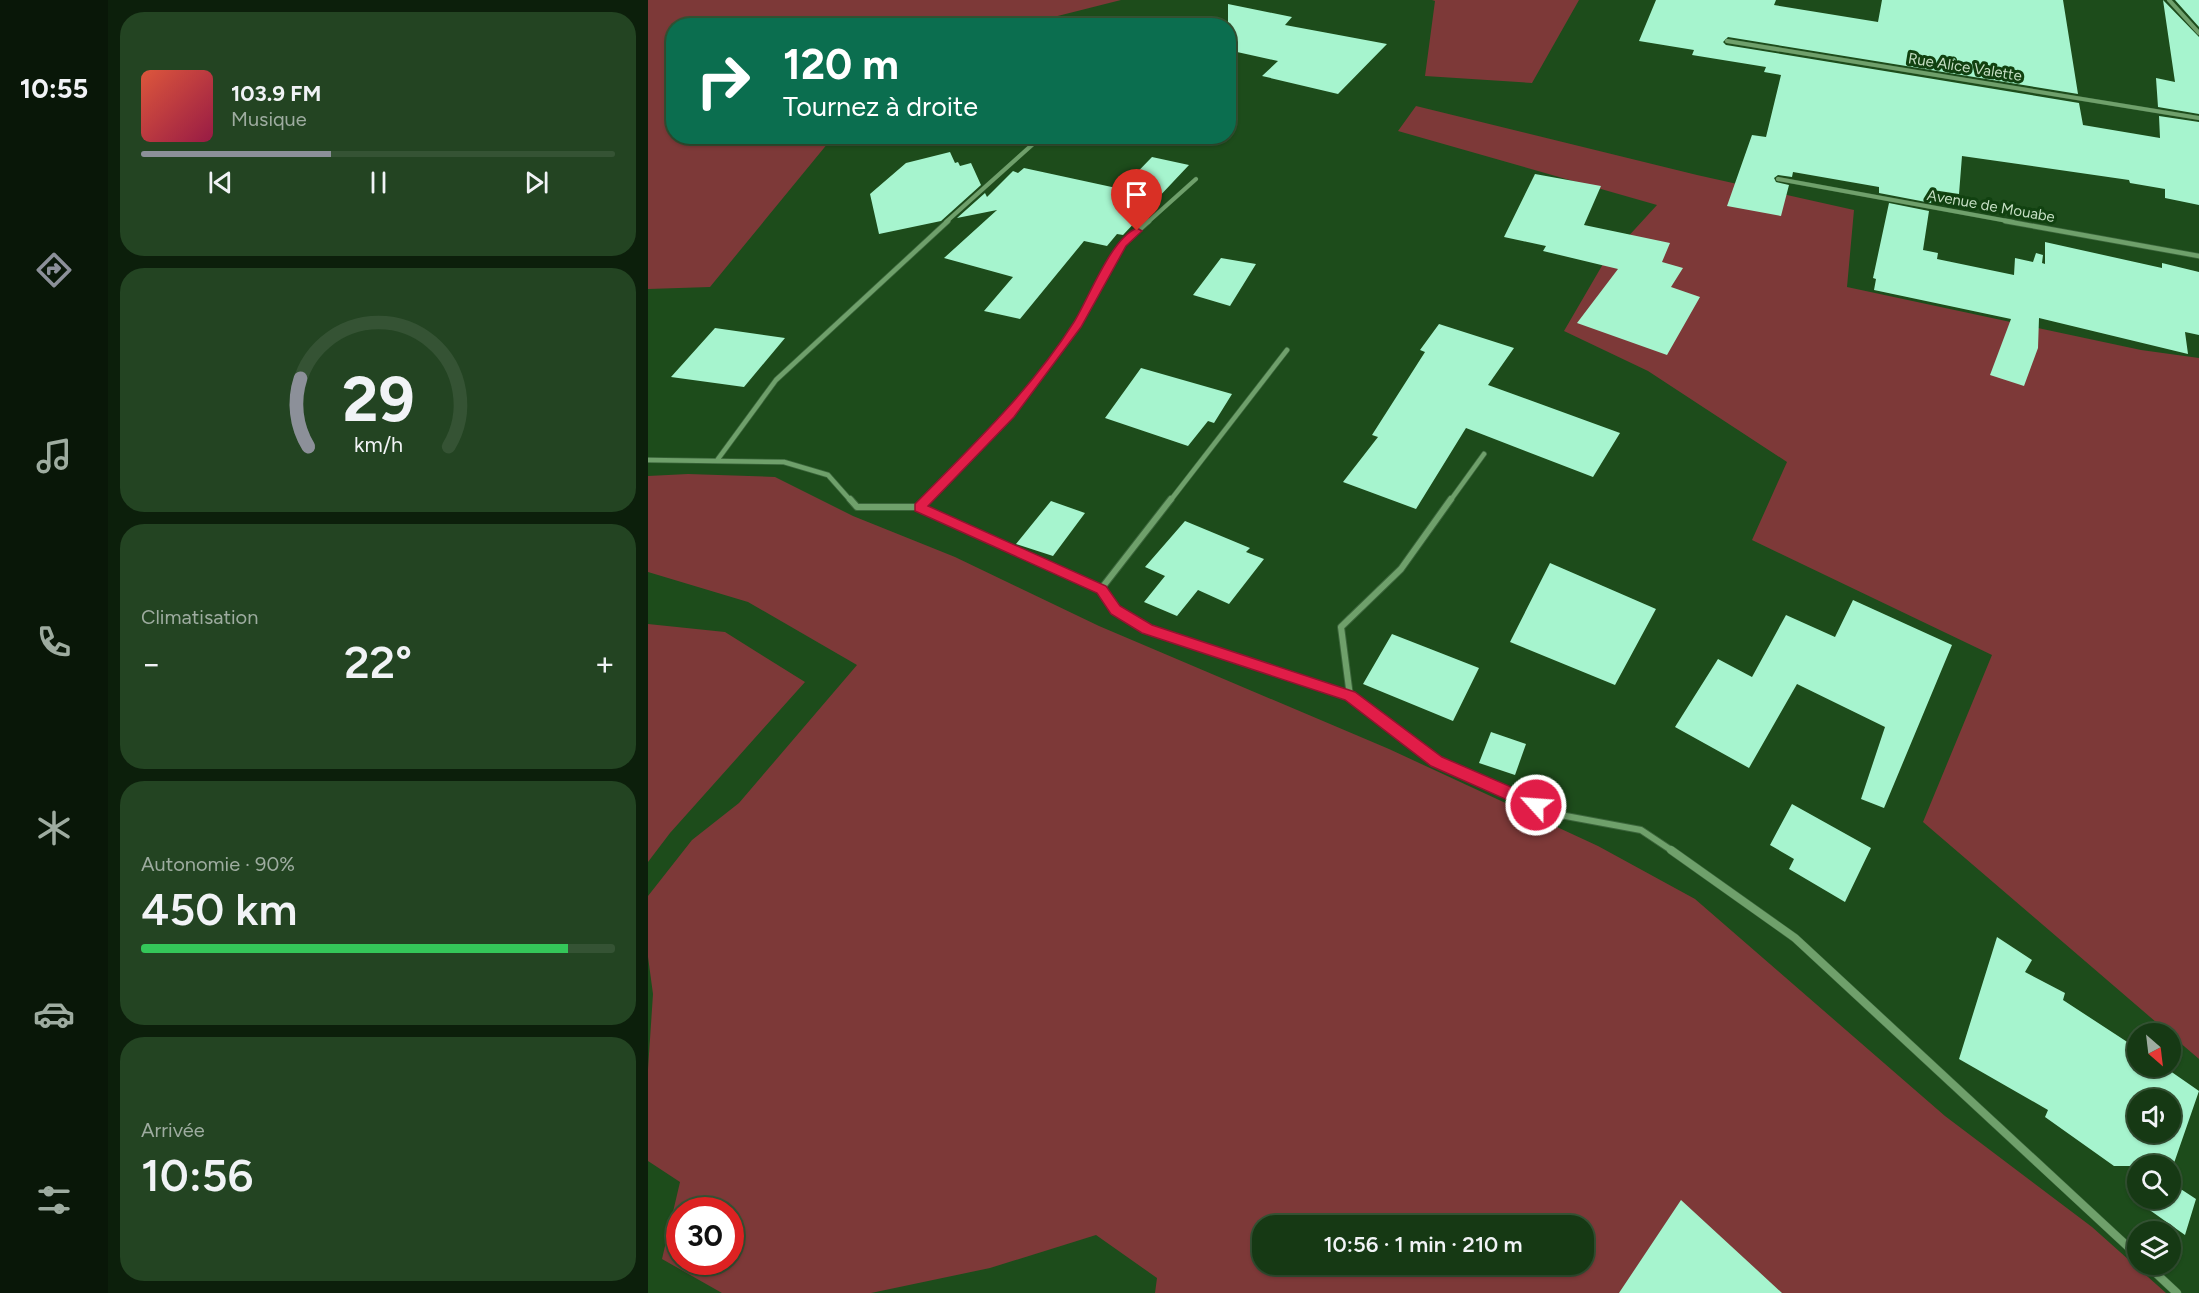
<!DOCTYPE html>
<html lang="fr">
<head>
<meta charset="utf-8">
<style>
	body { margin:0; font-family:Figtree,sans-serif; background:#234422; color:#f1f3f6; height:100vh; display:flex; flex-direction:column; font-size:22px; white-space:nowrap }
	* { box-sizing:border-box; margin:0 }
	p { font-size:20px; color:#9eaca0 }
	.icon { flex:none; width:33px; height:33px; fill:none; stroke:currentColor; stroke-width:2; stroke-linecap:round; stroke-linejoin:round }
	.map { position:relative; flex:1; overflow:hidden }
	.panel { display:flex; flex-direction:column; gap:12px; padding:12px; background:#0c1f0b; width:540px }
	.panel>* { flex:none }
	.banner { position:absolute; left:18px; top:18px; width:570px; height:126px; border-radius:24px; box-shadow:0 2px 4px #0004,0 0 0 2px #355334; background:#0b6e4f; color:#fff; overflow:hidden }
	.needle { width:39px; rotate:152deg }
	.tools { position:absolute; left:1479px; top:1023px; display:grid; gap:12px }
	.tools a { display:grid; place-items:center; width:54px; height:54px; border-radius:50%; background:#163914; box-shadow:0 2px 4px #0004,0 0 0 2px #355334; font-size:30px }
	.speed { position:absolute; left:18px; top:1197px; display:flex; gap:12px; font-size:30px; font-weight:700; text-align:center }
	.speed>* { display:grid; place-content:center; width:78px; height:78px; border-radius:50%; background:#163914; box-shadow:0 2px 4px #0004,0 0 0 2px #355334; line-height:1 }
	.speed .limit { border:9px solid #d22; background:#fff; color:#111 }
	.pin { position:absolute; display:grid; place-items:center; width:51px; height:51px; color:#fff; margin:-62px -26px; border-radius:50% 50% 50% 0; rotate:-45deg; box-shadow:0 0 6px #0007 }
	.pin .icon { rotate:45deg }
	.me { position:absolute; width:66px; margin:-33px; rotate:296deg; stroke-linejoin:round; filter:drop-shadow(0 0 4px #0008) }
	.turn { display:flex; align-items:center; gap:21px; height:126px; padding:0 18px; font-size:27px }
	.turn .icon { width:78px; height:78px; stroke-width:2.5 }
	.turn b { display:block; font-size:42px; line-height:51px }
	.big { font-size:45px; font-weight:600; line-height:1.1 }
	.panel .widget { flex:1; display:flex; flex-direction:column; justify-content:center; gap:9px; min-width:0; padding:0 21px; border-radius:24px; background:#234422 }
	.panel .dial { align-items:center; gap:0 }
	.dial svg { height:156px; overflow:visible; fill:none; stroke:#355334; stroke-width:7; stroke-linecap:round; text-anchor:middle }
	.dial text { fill:#f1f3f6; stroke:none }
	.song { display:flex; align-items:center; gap:18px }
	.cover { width:72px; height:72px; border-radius:9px; background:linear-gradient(135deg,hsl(10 70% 55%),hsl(340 70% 35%)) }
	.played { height:6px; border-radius:3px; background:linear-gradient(90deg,#8c9099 40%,#355334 40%) }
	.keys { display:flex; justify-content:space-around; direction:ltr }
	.heat { display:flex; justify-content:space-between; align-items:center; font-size:33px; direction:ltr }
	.charge { height:9px; border-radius:4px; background:linear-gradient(90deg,#34c759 90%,#355334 0) }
	.trip { position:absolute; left:604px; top:1215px; width:342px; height:60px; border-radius:24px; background:#163914; box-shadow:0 2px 4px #0004,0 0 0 2px #355334; font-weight:600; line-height:60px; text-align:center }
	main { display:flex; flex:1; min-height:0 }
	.tab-bar { display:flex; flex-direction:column; width:108px; justify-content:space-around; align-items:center; background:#091708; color:#9eaca0 }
	.tab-bar .icon { width:42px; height:42px }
	.tab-bar .on { color:#8c9099 }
	.tab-bar b { font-size:27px; color:#f1f3f6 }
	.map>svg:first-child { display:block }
	.green { fill:#7d3938; fill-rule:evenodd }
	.building { fill:#a6f4ce; fill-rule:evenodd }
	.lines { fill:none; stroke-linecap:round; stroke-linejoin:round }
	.street-far3-casing { stroke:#3b653b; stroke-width:4.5 }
	.street-far2-casing { stroke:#3b653b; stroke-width:6 }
	.street-far1-casing { stroke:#3b653b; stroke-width:8 }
	.street-casing { stroke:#3b653b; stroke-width:9 }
	.street-far3 { stroke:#6fa06b; stroke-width:4 }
	.street-far2 { stroke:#6fa06b; stroke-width:4.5 }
	.street-far1 { stroke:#6fa06b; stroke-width:6 }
	.street { stroke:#6fa06b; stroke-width:8 }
	.route { fill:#e11d48; stroke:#92132f; stroke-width:1.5 }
	.labels { text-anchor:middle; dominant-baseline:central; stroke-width:6; stroke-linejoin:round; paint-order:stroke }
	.far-street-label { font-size:15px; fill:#c6dfc4; stroke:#114110 }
</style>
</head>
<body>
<main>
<nav class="tab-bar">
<b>10:55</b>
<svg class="icon on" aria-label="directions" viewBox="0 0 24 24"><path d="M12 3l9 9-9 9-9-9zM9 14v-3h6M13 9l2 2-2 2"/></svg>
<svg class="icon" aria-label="music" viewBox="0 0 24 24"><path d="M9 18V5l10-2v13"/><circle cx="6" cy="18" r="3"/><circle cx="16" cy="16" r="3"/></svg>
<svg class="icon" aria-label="phone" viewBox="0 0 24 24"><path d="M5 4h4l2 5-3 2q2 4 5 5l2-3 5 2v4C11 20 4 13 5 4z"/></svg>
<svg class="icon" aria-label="climate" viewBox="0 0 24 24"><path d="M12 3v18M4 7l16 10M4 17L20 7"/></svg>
<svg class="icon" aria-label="car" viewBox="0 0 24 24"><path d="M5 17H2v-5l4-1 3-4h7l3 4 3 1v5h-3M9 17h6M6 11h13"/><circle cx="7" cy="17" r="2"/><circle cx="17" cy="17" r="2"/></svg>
<svg class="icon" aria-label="filters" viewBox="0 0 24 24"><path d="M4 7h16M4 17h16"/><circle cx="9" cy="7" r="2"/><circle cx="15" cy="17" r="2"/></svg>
</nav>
<section class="panel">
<div class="widget">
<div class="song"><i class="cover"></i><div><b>103.9 FM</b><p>Musique</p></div></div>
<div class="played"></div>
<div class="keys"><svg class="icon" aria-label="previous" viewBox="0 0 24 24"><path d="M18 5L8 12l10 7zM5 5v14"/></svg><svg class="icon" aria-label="pause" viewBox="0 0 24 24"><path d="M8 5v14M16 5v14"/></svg><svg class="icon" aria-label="next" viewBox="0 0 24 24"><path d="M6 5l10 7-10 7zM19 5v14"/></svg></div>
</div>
<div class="widget dial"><svg viewBox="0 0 100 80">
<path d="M14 69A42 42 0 1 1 86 69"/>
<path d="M14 69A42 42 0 0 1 10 34" stroke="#8c9099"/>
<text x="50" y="56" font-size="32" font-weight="700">29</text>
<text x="50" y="72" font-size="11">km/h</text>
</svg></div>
<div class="widget"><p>Climatisation</p>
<div class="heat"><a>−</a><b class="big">22°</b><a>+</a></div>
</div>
<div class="widget"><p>Autonomie · 90%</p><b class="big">450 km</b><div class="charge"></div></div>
<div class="widget"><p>Arrivée</p><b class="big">10:56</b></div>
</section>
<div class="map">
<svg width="1551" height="1293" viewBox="0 0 1551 1293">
	<rect width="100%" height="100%" fill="#1d4c1b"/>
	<path class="green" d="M0 0H473L374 25 26 26V136L185 137 62 287 0 289Z
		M784 0H931L884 83 777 76 787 1Z
		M768 106 1049 175 1206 210 1199 287 1493 350 1551 358V1059L1275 822 1344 655 1104 540 1139 462 1000 371 916 331 955 264 1009 205 750 131Z
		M40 474 127 477 205 516 307 557 451 626 741 749 950 846 1047 899 1297 1116 1444 1227 1518 1293H507L509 1278 448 1235 342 1268 223 1293H74L14 1259 32 1182 0 1161V1069L5 994 0 957V896L44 840 91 803 209 665 100 602 0 572V476ZM32 1210H82V1262H32ZM615 1226H936V1264H615Z
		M0 624 77 632 157 682 22 833 0 862Z"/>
	<path class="building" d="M1008 0H1128L1126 5 1230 22 1234 0H1415L1430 94 1080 37 1075 42 1078 45 1431 103 1435 125 1512 138 1511 116 1551 122V205L1517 198V189L1482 183 1481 180 1314 156 1311 194 1285 190 1283 203 1231 193V187L1145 172 1144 177 1130 175 1126 178 1128 182 1141 185 1133 216 1079 206 1104 135 1118 137 1133 75 1116 72 1118 67 1044 55 1046 50 991 41Z
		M1515 0 1551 37V114L1510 107 1508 78 1527 82Z
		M1527 0H1551V27Z
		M580 4 644 17 637 25 739 44 690 94 614 76 630 61 580 50Z
		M302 152 307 163 310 162 312 166 323 163 333 185 293 221 231 234 222 194 258 163Z
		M504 157 541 165 475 235 469 234 459 246 436 241 372 319 336 311 365 277 296 258 349 210 309 218 337 193 339 197 365 171 370 173 376 168 473 189Z
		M887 174 953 186 936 225 1022 243 1014 262 1035 268 1023 287 1052 297 1019 355 929 323 970 269 895 251 898 246 856 237Z
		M1241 203 1281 211 1275 250 1290 253 1289 259 1366 275 1367 258 1385 262 1388 253 1395 255 1394 263 1397 264V242L1514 268V263L1551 272V335L1537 332 1540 354 1391 318 1390 348 1376 386 1342 375 1363 319 1226 290 1228 279 1225 278Z
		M573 258 608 264 582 306 545 295Z
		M791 324 866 348 840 385 972 433 945 477 818 428 768 509 695 482 730 437 724 435 777 352 772 350Z
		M67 328 137 338 96 387 23 377Z
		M493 368 584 394 566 423 560 421 540 446 457 418Z
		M403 501 437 513 405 556 368 544Z
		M537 521 602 548 598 552 616 559 581 604 550 590 529 616 496 602 517 576 497 567Z
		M902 563 1008 609 967 685 862 642Z
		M1205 600 1304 645 1236 808 1213 799 1237 727 1149 684 1101 768 1027 727 1070 659 1104 677 1138 615 1187 637Z
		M744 634 831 668 805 721 715 684Z
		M843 732 878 744 867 775 831 763Z
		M1144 804 1223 848 1197 902 1141 869 1146 859 1122 845Z
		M1349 937 1384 960 1377 972 1417 993 1415 1000 1490 1049V1066H1515L1551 1091 1525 1166H1466L1397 1117 1400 1110 1311 1059ZM1490 1100H1522V1132H1490Z
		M1522 1182 1548 1199 1537 1235 1486 1199 1490 1189V1198H1522Z
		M1033 1200 1134 1293H971Z"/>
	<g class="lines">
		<g class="street-far3-casing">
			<path id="street-far3" d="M1521 0 1551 33
				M1079 41 1551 118
				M1130 179 1365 222
				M298 222 394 136
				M500 222 548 179"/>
		</g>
		<g class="street-far2-casing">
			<path id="street-far2" d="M1357 221 1551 256
				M70 459 128 380 300 221
				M0 460 136 462 180 475 203 501
				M277 501 362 414 430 325 474 245 501 221
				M522 501 639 350
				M802 501 836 454"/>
		</g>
		<g class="street-far1-casing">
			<path id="street-far1" d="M202 499 209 507H271L453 589 468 610 499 629 702 696 789 762 849 786 907 814 993 830 1026 852
				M271 507 279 499
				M453 589 523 499
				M702 696 693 627 753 569 803 499"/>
		</g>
		<g class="street-casing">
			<path id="street" d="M1023 850 1147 938 1490 1256
				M1498 1264 1529 1293"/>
		</g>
		<use href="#street-far3" class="street-far3"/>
		<use href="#street-far2" class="street-far2"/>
		<use href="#street-far1" class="street-far1"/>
		<use href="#street" class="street"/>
	</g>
	<path class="route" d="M489 228 494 231 478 246 433 327 366 417 280 506 458 586 472 606 504 625 707 692 794 757 893 800 895 805 893 810H882L783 766 697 700 494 633 463 614 449 593 267 511V504C323 447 383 390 426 322 441 298 463 238 489 228Z"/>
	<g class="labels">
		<g class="far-street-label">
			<text transform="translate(1317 67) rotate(9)">Rue Alice Valette</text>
			<text transform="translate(1343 206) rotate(10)">Avenue de Mouabe</text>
		</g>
	</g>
</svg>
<div class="tools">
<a><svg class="needle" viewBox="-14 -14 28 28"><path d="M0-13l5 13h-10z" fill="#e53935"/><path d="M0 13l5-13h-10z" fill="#9eaca0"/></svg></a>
<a><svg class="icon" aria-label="sound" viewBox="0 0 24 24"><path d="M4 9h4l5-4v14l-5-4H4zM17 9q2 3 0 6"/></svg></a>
<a><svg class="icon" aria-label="search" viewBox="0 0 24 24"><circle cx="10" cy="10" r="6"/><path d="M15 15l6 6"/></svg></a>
<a><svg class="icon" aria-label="layers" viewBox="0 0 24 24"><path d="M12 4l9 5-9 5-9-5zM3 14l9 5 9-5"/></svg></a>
</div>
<div class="speed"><div class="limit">30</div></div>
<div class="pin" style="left:489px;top:231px;background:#d93025"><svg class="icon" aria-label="arrive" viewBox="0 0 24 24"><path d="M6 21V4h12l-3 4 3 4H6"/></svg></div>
<svg class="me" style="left:888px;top:805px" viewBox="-20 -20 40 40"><circle r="17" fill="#e11d48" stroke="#fff" stroke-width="3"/><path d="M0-11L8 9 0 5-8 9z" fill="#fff"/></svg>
<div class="trip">10:56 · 1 min · 210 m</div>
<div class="banner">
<div class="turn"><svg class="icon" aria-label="right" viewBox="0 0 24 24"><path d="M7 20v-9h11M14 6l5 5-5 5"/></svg><div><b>120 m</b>Tournez à droite</div></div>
</div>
</div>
</main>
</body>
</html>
